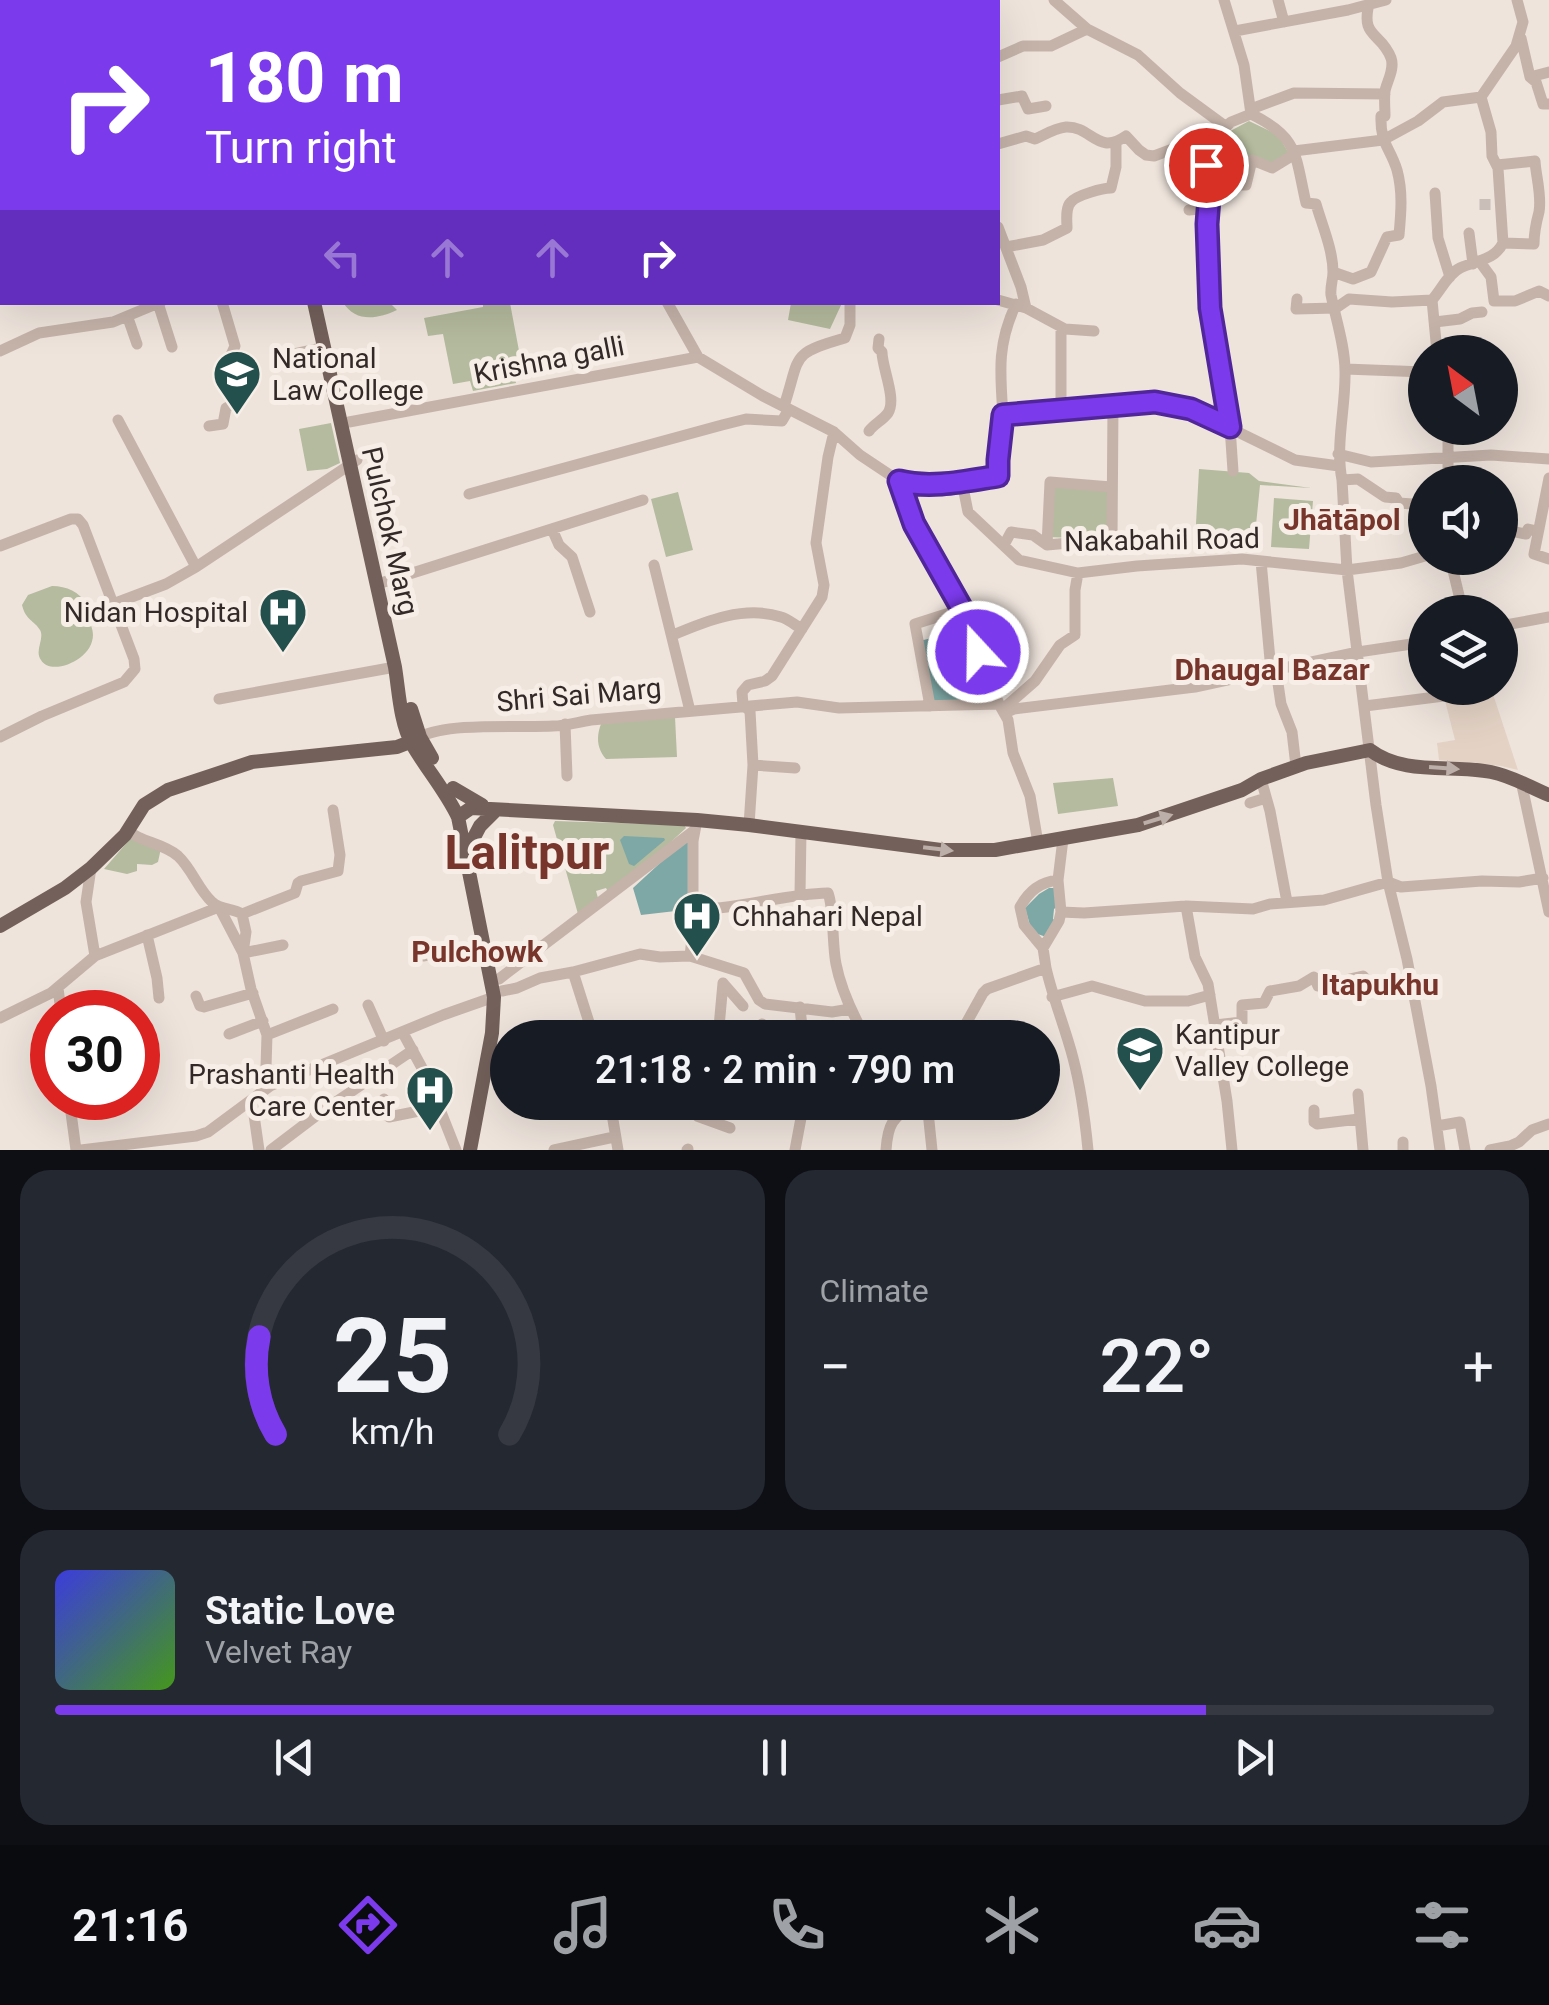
<!DOCTYPE html>
<html lang="en">
<head>
<meta charset="utf-8">
<style>
	body { margin:0; font-family:Roboto,sans-serif; background:#242831; color:#f1f3f6; height:100vh; display:flex; flex-direction:column; font-size:38px; white-space:nowrap }
	* { box-sizing:border-box; margin:0 }
	p { font-size:32px; color:#9ea1a6 }
	.icon { flex:none; width:55px; height:55px; fill:none; stroke:currentColor; stroke-width:2; stroke-linecap:round; stroke-linejoin:round }
	.map { position:relative; height:1150px; overflow:hidden }
	.side { display:flex; flex-direction:column; gap:20px; padding:20px; background:#0d0f14; flex:1 }
	.side>* { flex:none }
	.banner { position:absolute; left:0px; top:0px; width:1000px; height:305px; box-shadow:0 10px 40px #0002; background:#7c3aed; color:#fff; overflow:hidden }
	.needle { width:65px; rotate:328deg }
	.controls { position:absolute; left:1408px; top:335px; display:grid; gap:20px }
	.controls a { display:grid; place-items:center; width:110px; height:110px; border-radius:50%; background:#171b24; box-shadow:0 10px 40px #0002; font-size:50px }
	.speed { position:absolute; left:30px; top:990px; display:flex; gap:20px; font-size:50px; font-weight:700; text-align:center }
	.speed>* { display:grid; place-content:center; width:130px; height:130px; border-radius:50%; background:#171b24; box-shadow:0 10px 40px #0002; line-height:1 }
	.speed .limit { border:15px solid #d22; background:#fff; color:#111 }
	.pin { position:absolute; display:grid; place-items:center; width:85px; height:85px; color:#fff; margin:-42px; border:5px solid #fff; border-radius:50%; box-shadow:0 2px 10px #0007 }
	.me { position:absolute; width:110px; margin:-55px; rotate:339deg; stroke-linejoin:round; filter:drop-shadow(0 0 8px #0008) }
	.turn { display:flex; align-items:center; gap:35px; height:210px; padding:0 40px; font-size:45px }
	.turn .icon { width:130px; height:130px; stroke-width:2.5 }
	.turn b { display:block; font-size:70px; line-height:85px }
	.lanes { display:flex; align-items:center; height:95px; padding:0 40px; background:#0003; justify-content:center; gap:50px; direction:ltr }
	.lanes .off { opacity:.35 }
	.big { font-size:75px; font-weight:600; line-height:1.1 }
	.side .card { flex:1; display:flex; flex-direction:column; justify-content:center; gap:15px; min-width:0; padding:0 35px; border-radius:30px; background:#242831 }
	.side .dial { align-items:center; gap:0 }
	.dial svg { height:260px; overflow:visible; fill:none; stroke:#363941; stroke-width:7; stroke-linecap:round; text-anchor:middle }
	.dial text { fill:#f1f3f6; stroke:none }
	.song { display:flex; align-items:center; gap:30px }
	.cover { width:120px; height:120px; border-radius:15px; background:linear-gradient(135deg,hsl(240 70% 55%),hsl(100 70% 35%)) }
	.played { height:10px; border-radius:5px; background:linear-gradient(90deg,#7c3aed 80%,#363941 80%) }
	.keys { display:flex; justify-content:space-around; direction:ltr }
	.heat { display:flex; justify-content:space-between; align-items:center; font-size:55px; direction:ltr }
	.side .tiles { flex:1; display:grid; gap:20px; grid-template-columns:1fr 1fr }
	.card:last-child { grid-column:span 2 }
	.trip { position:absolute; left:490px; top:1020px; width:570px; height:100px; border-radius:50px; background:#171b24; box-shadow:0 10px 40px #0002; font-weight:600; line-height:100px; text-align:center }
	.tabs { display:flex; height:160px; justify-content:space-around; align-items:center; background:#090b0e; color:#9ea1a6 }
	.tabs .icon { width:70px; height:70px }
	.tabs .current { color:#7c3aed }
	.tabs b { font-size:45px; color:#f1f3f6 }
	.map>svg:first-child { display:block }
	.green { fill:#b5bb9e }
	.plaza { fill:#e4d3c5 }
	.water { fill:#7ea8a5 }
	.lines { fill:none; stroke-linecap:round; stroke-linejoin:round }
	.minor-tunnel { stroke:#c9bfb8; stroke-width:11; stroke-dasharray:11 5.5; stroke-linecap:butt }
	.minor { stroke:#c5b3a9; stroke-width:11 }
	.major { stroke:#73605b; stroke-width:14 }
	.oneway { fill:#bcaea8 }
	.route-casing { stroke:#51269a; stroke-width:25 }
	.route { stroke:#7c3aed; stroke-width:18 }
	.labels { text-anchor:middle; dominant-baseline:central; stroke-width:10; stroke-linejoin:round; paint-order:stroke }
	.poi-label { font-size:28px; fill:#332a28; stroke:#f7eee7; text-anchor:start }
	.street-label { font-size:28px; fill:#332a28; stroke:#f7eee7 }
	.neighbourhood-label { font-size:30px; font-weight:bold; fill:#78352b; stroke:#f7eee7 }
	.town-label { font-size:48px; font-weight:bold; fill:#78352b; stroke:#f7eee7 }
</style>
</head>
<body>
<div class="map">
<svg width="1549" height="1150" viewBox="0 0 1549 1150">
	<rect width="100%" height="100%" fill="#eee4dc"/>
	<path class="green" d="M371 0H651L654 2H370Z
		M1249 121 1278 135 1290 155 1274 165 1215 145 1221 136Z
		M343 302 390 303 397 310C378 319 355 323 343 302Z
		M483 303H510L520 356 515 358 517 373 514 374 516 383 473 391 470 381 453 384 443 334 428 336 424 318 483 307Z
		M791 303V302L842 303 830 329 788 320Z
		M331 423 340 463 327 469 307 471 299 429Z
		M1199 469 1249 473 1259 481 1311 488 1260 485 1254 545 1195 542Z
		M1051 480 1107 484V539L1046 537Z
		M678 492 693 550 666 557 651 499Z
		M1274 498 1313 501 1309 549 1271 547Z
		M52 586C67 586 79 592 87 604L84 615C116 650 53 681 41 660 34 650 45 639 40 630 34 620 26 621 22 605L28 595Z
		M675 717 677 757 606 759C597 749 596 737 601 724Z
		M1113 778 1118 806 1058 814 1053 783Z
		M555 821 684 825 686 828 661 851 608 892 606 888 596 891 598 898 578 914 553 825Z
		M131 838 161 848 158 862 152 865 137 864V871L127 874 104 869Z"/>
	<path class="plaza" d="M1452 688 1453 690 1463 688H1491L1518 770 1501 766 1439 760 1437 743 1455 740 1442 689Z"/>
	<path class="water" d="M963 631 972 646 991 699 933 705 919 641Z
		M624 836 664 838 665 840 634 866 629 864 620 840Z
		M685 840 693 841V909L641 915 633 888Z
		M1049 888H1057L1059 905 1054 909 1053 919 1057 922 1049 938 1032 932 1025 908 1039 894Z"/>
	<g class="lines">
		<path class="minor-tunnel" d="M1485 199V214"/>
		<path class="minor" d="M1054 0 1087 29 1138 55 1180 93 1225 126
			M1224 0 1244 65 1251 114
			M1278 0 1284 22
			M181 2 185 0
			M381 2 383 0
			M943 2V0
			M1235 31 1348 10 1386 0
			M1521 38 1530 77 1549 72
			M998 57 1023 46H1051L1087 29
			M0 60 2 59
			M1530 77 1536 82 1543 104H1549
			M998 100 1022 96 1028 109 1046 106
			M2 106V122
			M1251 109 1294 93 1385 94
			M1251 114C1299 137 1295 155 1306 203L1316 204C1322 225 1333 250 1333 272 1333 280 1330 287 1331 295 1336 320 1345 346 1345 371 1346 407 1335 444 1342 480L1358 479 1385 497 1396 498 1399 503 1425 505
			M1213 139 1206 165 1209 185 1207 224 1210 308 1230 427 1233 471
			M998 144 1026 136 1035 139C1044 135 1055 128 1066 127 1092 126 1097 156 1126 136L1139 150 1146 155 1154 156 1197 140 1213 139 1231 122 1251 114
			M1497 165 1535 161C1536 177 1542 196 1539 212 1536 223 1534 232 1534 244L1503 243
			M1209 185H1246L1252 160 1272 168 1290 157 1294 151 1383 140 1418 121 1443 102 1481 97
			M1435 193 1438 238 1450 277
			M1189 210 1208 208
			M0 216 2 215
			M998 227 1021 287 1026 308
			M1469 233 1473 264
			M1006 247 1043 240 1067 228C1067 221 1065 208 1071 202 1077 195 1103 188 1111 188L1116 167V143
			M1480 262 1491 277 1494 301H1515L1539 291 1549 296
			M1333 272 1353 279 1371 272 1387 237 1399 235C1401 213 1403 192 1397 170 1390 147 1380 144 1381 116H1385C1385 108 1384 99 1385 91 1387 81 1395 69 1391 58 1381 31 1359 39 1370 0
			M1297 299 1296 309 1336 308
			M998 300 1026 308 1065 329 1094 331
			M1432 300C1441 290 1448 274 1460 268 1476 260 1494 261 1503 243L1498 168 1492 156 1491 132 1481 97 1516 46 1523 22 1517 0
			M1432 300 1437 352
			M667 302 698 357
			M158 303 172 347
			M1336 308 1349 299 1392 302 1432 300
			M128 318 137 344
			M1435 322 1460 319 1472 313 1482 312
			M0 351 39 333 113 322 161 302
			M293 354 325 347
			M698 357 763 396 834 432 860 455 899 481 914 485H928L999 477 998 460 1003 415 1061 412V327
			M1345 369 1425 372
			M784 406C801 355 789 354 845 338L850 325V302
			M1061 412 1113 405 1169 403 1191 409 1295 460 1339 466
			M1003 415C1000 372 997 344 1016 304
			M118 420 196 567
			M349 422 698 357
			M209 426 223 424 226 408 241 400 231 355 235 346 222 302
			M869 431C874 424 883 420 888 413 897 399 882 368 882 352L878 348 879 339
			M1338 454 1371 462 1491 455 1549 459
			M1549 478 1534 554 1549 559
			M1342 480 1347 570 1376 805 1388 882 1407 959 1431 1086 1440 1150
			M899 481 915 525 962 609 999 704 1008 720 1013 753 1030 796 1038 843
			M962 482 968 512 1019 560 1078 573 1137 566 1242 559 1347 570 1401 563 1425 556
			M1448 482V428
			M469 494 722 425 746 419 782 421 789 409
			M552 529 559 545 572 557 590 612
			M1500 529 1526 534 1528 529 1537 531
			M1004 545 1011 532 1033 535 1047 545 1112 539 1113 405
			M1047 545 1050 482 1111 487
			M0 546 71 519H78L83 525 134 659 135 669 124 682 42 716 0 737
			M1450 558 1463 612
			M1261 561 1271 671
			M654 565 690 711
			M384 582 643 500
			M113 604 166 584 196 567 357 460
			M1500 626 1549 617
			M673 635C706 621 745 605 781 617 788 619 795 625 802 629
			M1276 670 1281 704 1292 732 1296 766
			M219 699 395 667
			M930 706 915 624 962 609
			M1365 706 1444 696
			M1003 709 1035 681 1060 645 1075 635V590L1078 573
			M1005 713 1014 709 1195 687 1358 652 1425 642
			M565 724 567 776
			M420 737C449 722 518 728 553 726 565 726 578 722 591 720L797 702 839 708 999 704
			M753 765 795 768
			M1261 779 1270 811 1287 902
			M1521 781 1549 912
			M1250 803 1266 798
			M749 825 753 765 750 711 743 705 742 692 748 685 765 681 772 676 822 597 824 585 816 543 828 457 834 432
			M128 831C143 843 163 843 178 856 192 869 198 889 212 902 220 910 232 908 242 914
			M91 868 86 902 95 956
			M800 894 801 832
			M1186 906 1195 957 1208 984 1227 1101 1232 1150
			M693 909C739 910 782 894 828 893 834 907 832 945 836 964 841 990 853 1015 866 1038
			M1061 912 1084 913 1186 906 1253 909 1270 904 1324 900 1388 882 1401 887 1482 881 1519 882 1543 878
			M147 935 157 978 159 998
			M283 945 243 953 246 932 242 914 295 893 298 883 301 881 338 871 340 855 333 810
			M1043 948 1024 925 1020 907C1029 891 1040 882 1058 880
			M423 956 484 944
			M690 956 744 973 759 1000 765 1004 832 1012 850 1009
			M1046 968C1053 999 1065 1027 1073 1058 1081 1088 1085 1119 1088 1150
			M573 972 594 1038
			M499 979 695 830
			M723 983 743 1006
			M58 988 61 1012
			M502 991 517 988 540 978 573 972 640 954 660 957 690 956 693 930V841L697 820
			M196 996 200 1006 204 1007 253 993
			M1052 997 1092 986 1145 1001H1188L1210 995
			M368 1005 384 1041
			M800 1007 803 1038
			M0 1018 51 993 95 956 219 907 243 953 251 989 267 1035 266 1067 270 1086
			M1215 1025 1242 1022V1005L1264 1003 1270 991 1299 986 1314 977 1318 986 1363 976 1373 987 1411 982
			M403 1033 428 1079 456 1150
			M229 1034 263 1021
			M267 1035 333 1009
			M718 1038 723 983
			M747 1038 756 1032 762 1024
			M958 1038 983 993 987 989 1046 968 1043 948 1059 921 1061 912 1058 880 1063 839
			M1358 1094 1363 1150
			M69 1098 76 1150
			M384 1099 389 1117 439 1107
			M252 1101 259 1150
			M610 1102 618 1150
			M695 1102 697 1116 730 1128
			M927 1102 932 1150
			M1314 1110V1122L1317 1124 1359 1119
			M1437 1126 1460 1122 1465 1150
			M1403 1142V1150
			M81 1150 196 1136 208 1132 270 1086 443 1015 494 997
			M271 1150 321 1112 413 1050
			M554 1150 614 1137
			M687 1150 688 1149
			M795 1150 804 1102
			M886 1150C888 1122 893 1119 914 1102
			M1490 1150 1510 1146 1519 1142 1532 1130 1549 1124"/>
		<path class="major" d="M253 0 255 2
			M314 302 395 667C399 692 400 722 412 744 427 770 445 790 458 817L494 997 492 1033 470 1150
			M411 709 420 737 432 758
			M453 788 482 805
			M458 817 471 808 697 820 749 825 941 850H995L1138 825 1242 790 1261 779 1306 763 1370 750C1404 776 1452 764 1491 772 1512 776 1529 787 1549 795
			M471 843 480 826 494 812
			M0 926 65 888 91 868 125 835 144 805 168 790 252 762 397 747 415 740"/>
	</g>
	<defs><path id="oneway-solid" d="M-6-.8H1V-3.2L6.5 0L1 3.2V.8H-6Z" transform="scale(2.5)"/></defs>
	<g class="oneway">
		<use href="#oneway-solid" transform="translate(1444 768) rotate(4)"/>
		<use href="#oneway-solid" transform="translate(1158 819) rotate(-17)"/>
		<use href="#oneway-solid" transform="translate(938 849) rotate(7)"/>
	</g>
	<g class="lines">
		<g class="route-casing">
			<path id="route" d="M978 652 962 609 914 524 899 481C931 489 966 481 998 476V460L1003 415 1155 402 1191 409 1230 427 1210 308 1207 224 1210 185 1206 165"/>
		</g>
		<use href="#route" class="route"/>
	</g>
	<defs>
		<g id="university-pin" transform="scale(2.5)"><path d="M0 17L-7.5 6A9.5 9.5 0 1 1 7.5 6Z" fill="#234f4d" stroke="#f7eee7"/><path d="M0-5L7-2L0 1L-7-2ZM-4 1L0 2.5L4 1V4Q0 6-4 4Z" fill="#fff"/></g>
		<g id="hospital-pin" transform="scale(2.5)"><path d="M0 17L-7.5 6A9.5 9.5 0 1 1 7.5 6Z" fill="#234f4d" stroke="#f7eee7"/><path d="M-5-5h3v3.5h4V-5h3V5h-3V1.5h-4V5h-3Z" fill="#fff"/></g>
	</defs>
	<g fill-rule="evenodd">
		<use href="#university-pin" x="237" y="374"/>
		<use href="#hospital-pin" x="283" y="612"/>
		<use href="#hospital-pin" x="697" y="916"/>
		<use href="#university-pin" x="1140" y="1050"/>
		<use href="#hospital-pin" x="430" y="1090"/>
	</g>
	<g class="labels">
		<g class="poi-label">
			<text x="272" y="358">National<tspan x="272" dy="32">Law College</tspan></text>
			<text x="248" y="612" text-anchor="end">Nidan Hospital</text>
			<text x="732" y="916">Chhahari Nepal</text>
			<text x="1175" y="1034">Kantipur<tspan x="1175" dy="32">Valley College</tspan></text>
			<text x="395" y="1074" text-anchor="end">Prashanti Health<tspan x="395" dy="32">Care Center</tspan></text>
		</g>
		<g class="street-label">
			<text transform="translate(549 360) rotate(-11)">Krishna galli</text>
			<text transform="translate(390 531) rotate(77)">Pulchok Marg</text>
			<text transform="translate(1162 540) rotate(-1)">Nakabahil Road</text>
			<text transform="translate(579 695) rotate(-5)">Shri Sai Marg</text>
		</g>
		<g class="neighbourhood-label">
			<text x="1342" y="519">Jhātāpol</text>
			<text x="1272" y="669">Dhaugal Bazar</text>
			<text x="477" y="951">Pulchowk</text>
			<text x="1380" y="984">Itapukhu</text>
		</g>
		<g class="town-label">
			<text x="527" y="852">Lalitpur</text>
		</g>
	</g>
</svg>
<div class="controls">
<a><svg class="needle" viewBox="-14 -14 28 28"><path d="M0-13l5 13h-10z" fill="#e53935"/><path d="M0 13l5-13h-10z" fill="#9ea1a6"/></svg></a>
<a><svg class="icon" aria-label="sound" viewBox="0 0 24 24"><path d="M4 9h4l5-4v14l-5-4H4zM17 9q2 3 0 6"/></svg></a>
<a><svg class="icon" aria-label="layers" viewBox="0 0 24 24"><path d="M12 4l9 5-9 5-9-5zM3 14l9 5 9-5"/></svg></a>
</div>
<div class="speed"><div class="limit">30</div></div>
<div class="pin" style="left:1206px;top:165px;background:#d93025"><svg class="icon" aria-label="arrive" viewBox="0 0 24 24"><path d="M6 21V4h12l-3 4 3 4H6"/></svg></div>
<svg class="me" style="left:978px;top:652px" viewBox="-20 -20 40 40"><circle r="17" fill="#7c3aed" stroke="#fff" stroke-width="3"/><path d="M0-11L8 9 0 5-8 9z" fill="#fff"/></svg>
<div class="trip">21:18 · 2 min · 790 m</div>
<div class="banner">
<div class="turn"><svg class="icon" aria-label="right" viewBox="0 0 24 24"><path d="M7 20v-9h11M14 6l5 5-5 5"/></svg><div><b>180 m</b>Turn right</div></div>
<div class="lanes"><svg class="icon off" aria-label="left" viewBox="0 0 24 24"><path d="M17 20v-9H6M10 6l-5 5 5 5"/></svg><svg class="icon off" aria-label="ahead" viewBox="0 0 24 24"><path d="M12 20V5M6 11l6-6 6 6"/></svg><svg class="icon off" aria-label="ahead" viewBox="0 0 24 24"><path d="M12 20V5M6 11l6-6 6 6"/></svg><svg class="icon" aria-label="right" viewBox="0 0 24 24"><path d="M7 20v-9h11M14 6l5 5-5 5"/></svg></div>
</div>
</div>
<section class="side">
<div class="tiles">
<div class="card dial"><svg viewBox="0 0 100 80">
<path d="M14 69A42 42 0 1 1 86 69"/>
<path d="M14 69A42 42 0 0 1 9 39" stroke="#7c3aed"/>
<text x="50" y="56" font-size="32" font-weight="700">25</text>
<text x="50" y="72" font-size="11">km/h</text>
</svg></div>
<div class="card"><p>Climate</p>
<div class="heat"><a>−</a><b class="big">22°</b><a>+</a></div>
</div>
<div class="card">
<div class="song"><i class="cover"></i><div><b>Static Love</b><p>Velvet Ray</p></div></div>
<div class="played"></div>
<div class="keys"><svg class="icon" aria-label="previous" viewBox="0 0 24 24"><path d="M18 5L8 12l10 7zM5 5v14"/></svg><svg class="icon" aria-label="pause" viewBox="0 0 24 24"><path d="M8 5v14M16 5v14"/></svg><svg class="icon" aria-label="next" viewBox="0 0 24 24"><path d="M6 5l10 7-10 7zM19 5v14"/></svg></div>
</div>
</div>
</section>
<nav class="tabs">
<b>21:16</b>
<svg class="icon current" aria-label="directions" viewBox="0 0 24 24"><path d="M12 3l9 9-9 9-9-9zM9 14v-3h6M13 9l2 2-2 2"/></svg>
<svg class="icon" aria-label="music" viewBox="0 0 24 24"><path d="M9 18V5l10-2v13"/><circle cx="6" cy="18" r="3"/><circle cx="16" cy="16" r="3"/></svg>
<svg class="icon" aria-label="phone" viewBox="0 0 24 24"><path d="M5 4h4l2 5-3 2q2 4 5 5l2-3 5 2v4C11 20 4 13 5 4z"/></svg>
<svg class="icon" aria-label="climate" viewBox="0 0 24 24"><path d="M12 3v18M4 7l16 10M4 17L20 7"/></svg>
<svg class="icon" aria-label="car" viewBox="0 0 24 24"><path d="M5 17H2v-5l4-1 3-4h7l3 4 3 1v5h-3M9 17h6M6 11h13"/><circle cx="7" cy="17" r="2"/><circle cx="17" cy="17" r="2"/></svg>
<svg class="icon" aria-label="filters" viewBox="0 0 24 24"><path d="M4 7h16M4 17h16"/><circle cx="9" cy="7" r="2"/><circle cx="15" cy="17" r="2"/></svg>
</nav>
</body>
</html>
